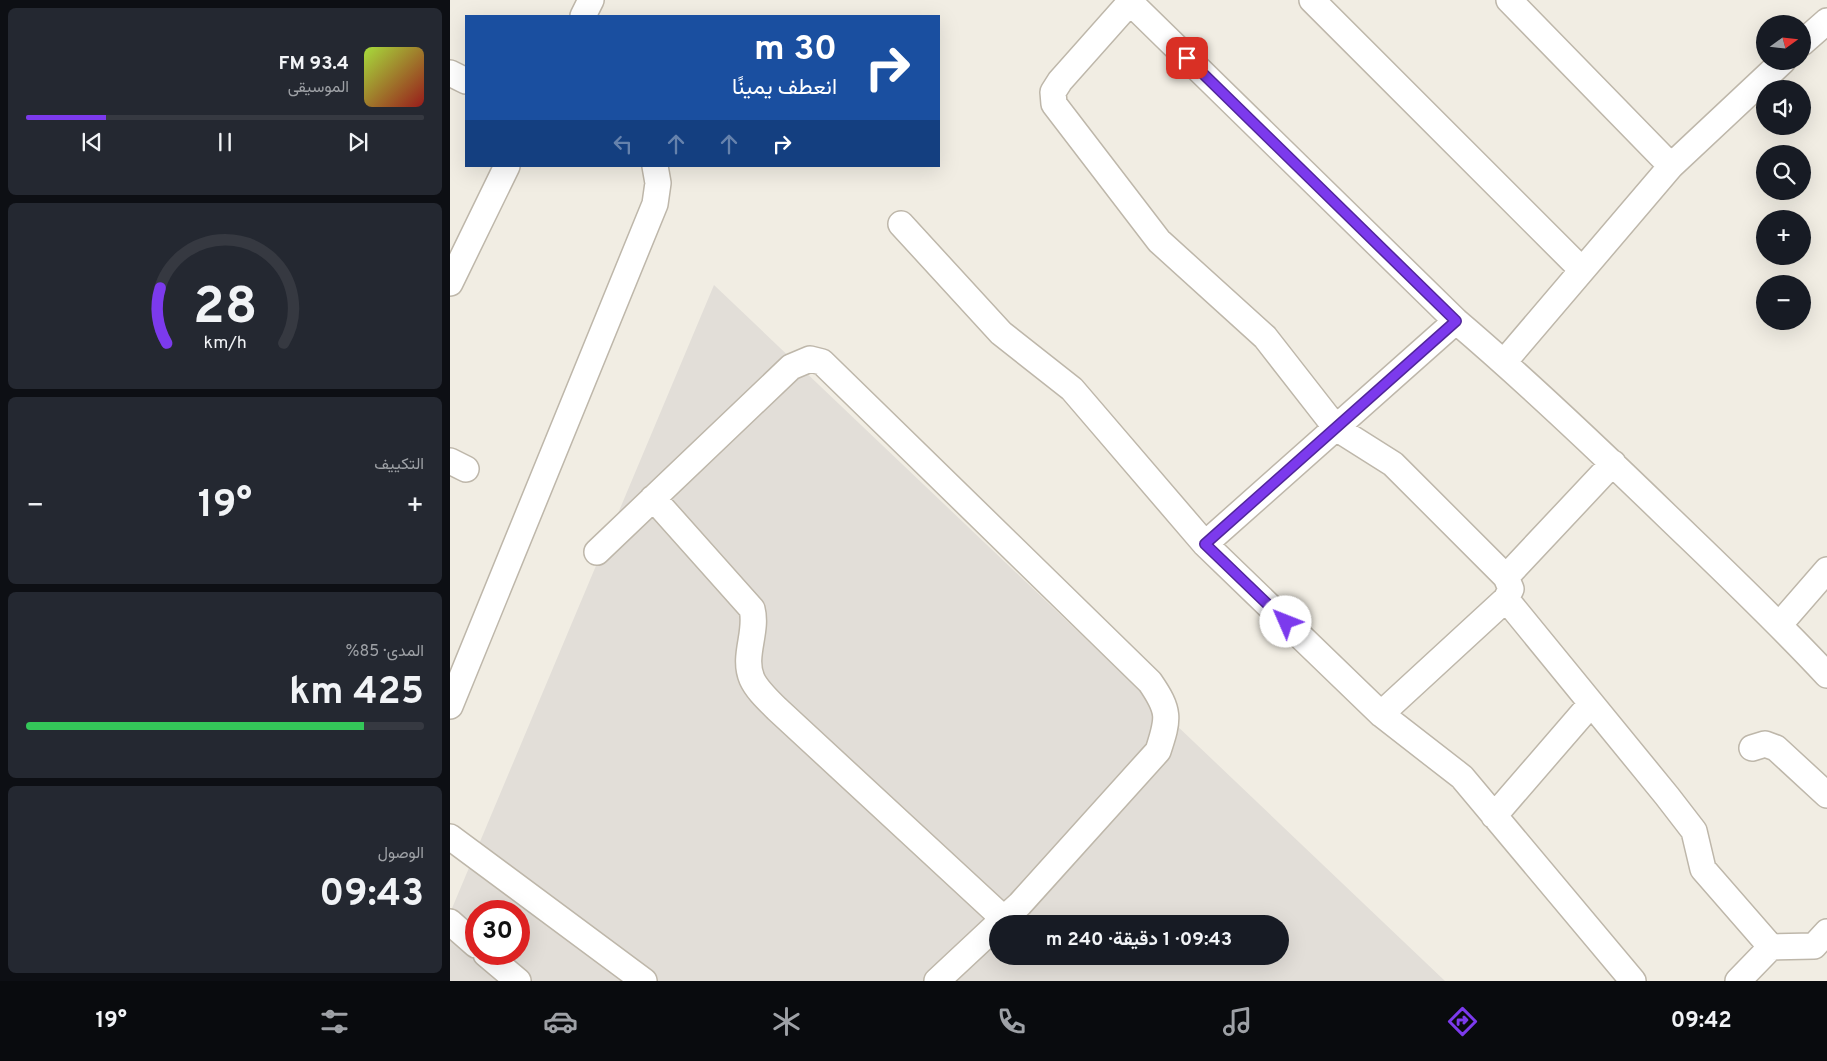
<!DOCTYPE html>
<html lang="ar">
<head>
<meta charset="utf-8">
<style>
	body { margin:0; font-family:Overpass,Vazirmatn,sans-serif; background:#242831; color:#f1f3f6; direction:rtl; height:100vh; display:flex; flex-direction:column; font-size:19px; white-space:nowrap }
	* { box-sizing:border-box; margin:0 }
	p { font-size:16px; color:#9ea1a6 }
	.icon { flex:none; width:28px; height:28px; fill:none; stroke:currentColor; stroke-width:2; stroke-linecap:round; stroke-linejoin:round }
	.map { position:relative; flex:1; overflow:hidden; direction:ltr }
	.panel { display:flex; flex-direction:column; gap:8px; padding:8px; background:#0d0f14; width:450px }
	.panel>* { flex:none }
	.hud { position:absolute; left:15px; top:15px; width:475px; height:152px; border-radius:0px; box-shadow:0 5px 20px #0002; direction:rtl; background:#1a4fa0; color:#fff; overflow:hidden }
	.needle { width:32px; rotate:75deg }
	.fabs { position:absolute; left:1306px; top:15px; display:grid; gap:10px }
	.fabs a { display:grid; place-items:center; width:55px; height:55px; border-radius:50%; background:#171b24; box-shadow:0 5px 20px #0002; font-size:25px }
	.speed { position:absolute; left:15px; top:900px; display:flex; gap:10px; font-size:25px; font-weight:700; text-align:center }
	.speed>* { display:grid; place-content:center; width:65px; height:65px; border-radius:50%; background:#171b24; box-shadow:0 5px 20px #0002; line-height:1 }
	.speed .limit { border:8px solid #d22; background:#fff; color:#111 }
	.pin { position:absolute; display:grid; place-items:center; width:42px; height:42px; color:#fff; margin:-21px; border-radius:10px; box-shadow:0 2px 8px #0006 }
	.me { position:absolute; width:55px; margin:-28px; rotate:314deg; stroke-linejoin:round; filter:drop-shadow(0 0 4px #0008) }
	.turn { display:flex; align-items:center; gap:18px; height:105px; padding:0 20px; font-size:22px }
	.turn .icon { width:65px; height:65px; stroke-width:2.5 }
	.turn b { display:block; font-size:35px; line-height:42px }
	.lanes { display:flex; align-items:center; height:48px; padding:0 20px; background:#0003; justify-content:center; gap:25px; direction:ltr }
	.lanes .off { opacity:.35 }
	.big { font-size:38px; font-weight:700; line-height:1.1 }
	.panel .tile { flex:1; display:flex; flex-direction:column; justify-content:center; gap:8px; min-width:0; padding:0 18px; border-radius:8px; background:#242831 }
	.panel .dial { align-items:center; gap:0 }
	.dial svg { height:130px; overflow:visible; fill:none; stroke:#363941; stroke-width:7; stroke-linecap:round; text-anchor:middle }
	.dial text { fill:#f1f3f6; stroke:none }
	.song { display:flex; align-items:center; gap:15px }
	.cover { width:60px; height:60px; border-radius:8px; background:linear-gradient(135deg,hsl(80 70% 55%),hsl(0 70% 35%)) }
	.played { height:5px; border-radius:2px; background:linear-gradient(90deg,#7c3aed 20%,#363941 20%) }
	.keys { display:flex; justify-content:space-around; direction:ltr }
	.heat { display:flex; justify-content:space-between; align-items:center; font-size:28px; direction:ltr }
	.charge { height:8px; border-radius:4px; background:linear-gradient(90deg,#34c759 85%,#363941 0) }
	.trip { position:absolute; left:539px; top:915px; width:300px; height:50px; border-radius:25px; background:#171b24; box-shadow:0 5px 20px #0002; font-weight:700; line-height:50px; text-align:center; direction:rtl }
	.tab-bar { display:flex; height:80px; justify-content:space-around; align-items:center; background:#090b0e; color:#9ea1a6 }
	.tab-bar .icon { width:35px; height:35px }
	.tab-bar .current { color:#7c3aed }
	.tab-bar b { font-size:22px; color:#f1f3f6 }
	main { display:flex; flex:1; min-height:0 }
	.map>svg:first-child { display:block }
	.industrial { fill:#e2ded8; fill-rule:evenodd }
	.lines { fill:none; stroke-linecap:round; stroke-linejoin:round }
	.minor-casing { stroke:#beb7aa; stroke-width:28 }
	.minor { stroke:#fff; stroke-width:25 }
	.route-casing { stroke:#51269a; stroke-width:12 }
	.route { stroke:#7c3aed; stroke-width:9 }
</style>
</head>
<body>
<main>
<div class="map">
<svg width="1377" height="981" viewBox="0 0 1377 981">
	<rect width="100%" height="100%" fill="#f1ede3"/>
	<path class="industrial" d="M264 285 995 981H0V913ZM26 911H69V954H26ZM548 924H830V956H548Z"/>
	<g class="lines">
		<g class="minor-casing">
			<path id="minor" d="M682 0 610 81 603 92 604 104 709 241 815 337 886 428 943 464 1056 577 1061 589 1056 599 931 714
				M862 0 1132 270
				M1059 0 1221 166
				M680 2 1006 321C1079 383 1149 450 1218 517 1272 569 1326 620 1377 675
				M133 16 141 0
				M1352 43 1377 21
				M0 73 16 81
				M451 224 551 333 622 389 755 544 931 714 1012 777 1183 981
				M0 283 57 166
				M1054 362 1221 166 1333 61
				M0 461 16 469
				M203 498 302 609C308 632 292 656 302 679 307 690 318 700 327 709L554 919
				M755 544 1006 321
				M147 552 341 367 360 359 372 362 700 682C720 711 719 718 708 751L570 904 548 924
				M1056 577 1163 463
				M1056 599 1217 796 1244 831 1253 869 1321 947 1364 946 1377 932
				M1330 624 1377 570
				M0 706 205 204 208 183 205 166
				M1302 748 1315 744 1326 748 1377 795
				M1044 816 1140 705
				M0 837 194 981
				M0 922 26 945
				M36 954 68 981
				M487 981 548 924
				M1288 981 1321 947"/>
		</g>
		<use href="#minor" class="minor"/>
	</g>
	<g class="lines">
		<g class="route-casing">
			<path id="route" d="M737 58 1006 321 755 544 836 622"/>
		</g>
		<use href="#route" class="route"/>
	</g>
</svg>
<div class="fabs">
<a><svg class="needle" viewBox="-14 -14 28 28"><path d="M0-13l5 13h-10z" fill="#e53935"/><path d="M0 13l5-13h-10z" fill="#9ea1a6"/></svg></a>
<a><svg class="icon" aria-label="sound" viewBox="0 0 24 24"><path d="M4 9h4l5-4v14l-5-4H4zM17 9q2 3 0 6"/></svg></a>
<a><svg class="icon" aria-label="search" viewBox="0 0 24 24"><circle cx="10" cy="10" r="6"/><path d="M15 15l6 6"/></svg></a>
<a>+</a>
<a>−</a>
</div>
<div class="speed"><div class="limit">30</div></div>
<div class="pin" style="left:737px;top:58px;background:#d93025"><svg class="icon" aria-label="arrive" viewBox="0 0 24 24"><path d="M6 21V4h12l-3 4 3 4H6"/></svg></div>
<svg class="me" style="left:836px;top:622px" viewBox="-20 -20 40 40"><circle r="19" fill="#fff"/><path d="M0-13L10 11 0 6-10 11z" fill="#7c3aed"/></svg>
<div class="trip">09:43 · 1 دقيقة · 240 m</div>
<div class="hud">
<div class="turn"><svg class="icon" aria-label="right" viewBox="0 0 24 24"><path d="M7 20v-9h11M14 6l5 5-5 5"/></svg><div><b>30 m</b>انعطف يمينًا</div></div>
<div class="lanes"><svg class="icon off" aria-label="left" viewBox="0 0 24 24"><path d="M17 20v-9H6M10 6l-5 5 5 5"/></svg><svg class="icon off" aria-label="ahead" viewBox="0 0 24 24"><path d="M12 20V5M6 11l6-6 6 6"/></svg><svg class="icon off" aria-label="ahead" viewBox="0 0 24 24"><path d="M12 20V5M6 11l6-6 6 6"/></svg><svg class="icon" aria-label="right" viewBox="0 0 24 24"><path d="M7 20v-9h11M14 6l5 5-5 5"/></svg></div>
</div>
</div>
<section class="panel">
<div class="tile">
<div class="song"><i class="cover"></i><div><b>93.4 FM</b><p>الموسيقى</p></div></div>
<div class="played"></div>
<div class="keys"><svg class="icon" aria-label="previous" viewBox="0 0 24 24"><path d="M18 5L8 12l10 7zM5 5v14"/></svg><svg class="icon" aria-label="pause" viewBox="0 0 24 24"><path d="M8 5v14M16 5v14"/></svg><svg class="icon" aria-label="next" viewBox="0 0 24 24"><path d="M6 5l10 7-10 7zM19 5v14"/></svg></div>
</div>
<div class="tile dial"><svg viewBox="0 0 100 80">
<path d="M14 69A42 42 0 1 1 86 69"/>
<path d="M14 69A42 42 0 0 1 10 35" stroke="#7c3aed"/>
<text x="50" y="56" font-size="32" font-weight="700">28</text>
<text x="50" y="72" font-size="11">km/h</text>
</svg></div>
<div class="tile"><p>التكييف</p>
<div class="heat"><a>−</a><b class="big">19°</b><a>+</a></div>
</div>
<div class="tile"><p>المدى · 85%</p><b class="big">425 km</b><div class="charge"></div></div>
<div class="tile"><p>الوصول</p><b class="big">09:43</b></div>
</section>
</main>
<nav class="tab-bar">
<b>09:42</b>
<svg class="icon current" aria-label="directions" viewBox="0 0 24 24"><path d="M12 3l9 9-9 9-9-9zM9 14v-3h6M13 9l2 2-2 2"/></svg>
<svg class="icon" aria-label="music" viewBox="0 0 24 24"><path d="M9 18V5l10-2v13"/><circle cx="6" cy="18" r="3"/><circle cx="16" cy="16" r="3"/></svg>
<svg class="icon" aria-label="phone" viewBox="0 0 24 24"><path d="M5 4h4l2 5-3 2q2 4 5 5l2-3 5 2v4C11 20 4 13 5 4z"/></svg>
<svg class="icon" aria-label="climate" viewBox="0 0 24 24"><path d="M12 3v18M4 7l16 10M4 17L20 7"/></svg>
<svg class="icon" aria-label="car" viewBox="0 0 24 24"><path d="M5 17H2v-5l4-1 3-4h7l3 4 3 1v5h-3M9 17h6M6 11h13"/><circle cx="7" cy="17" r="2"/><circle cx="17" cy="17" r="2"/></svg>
<svg class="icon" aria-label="filters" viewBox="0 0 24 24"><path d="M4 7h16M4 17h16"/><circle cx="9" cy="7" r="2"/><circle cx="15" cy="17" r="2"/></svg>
<b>19°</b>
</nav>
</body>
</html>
